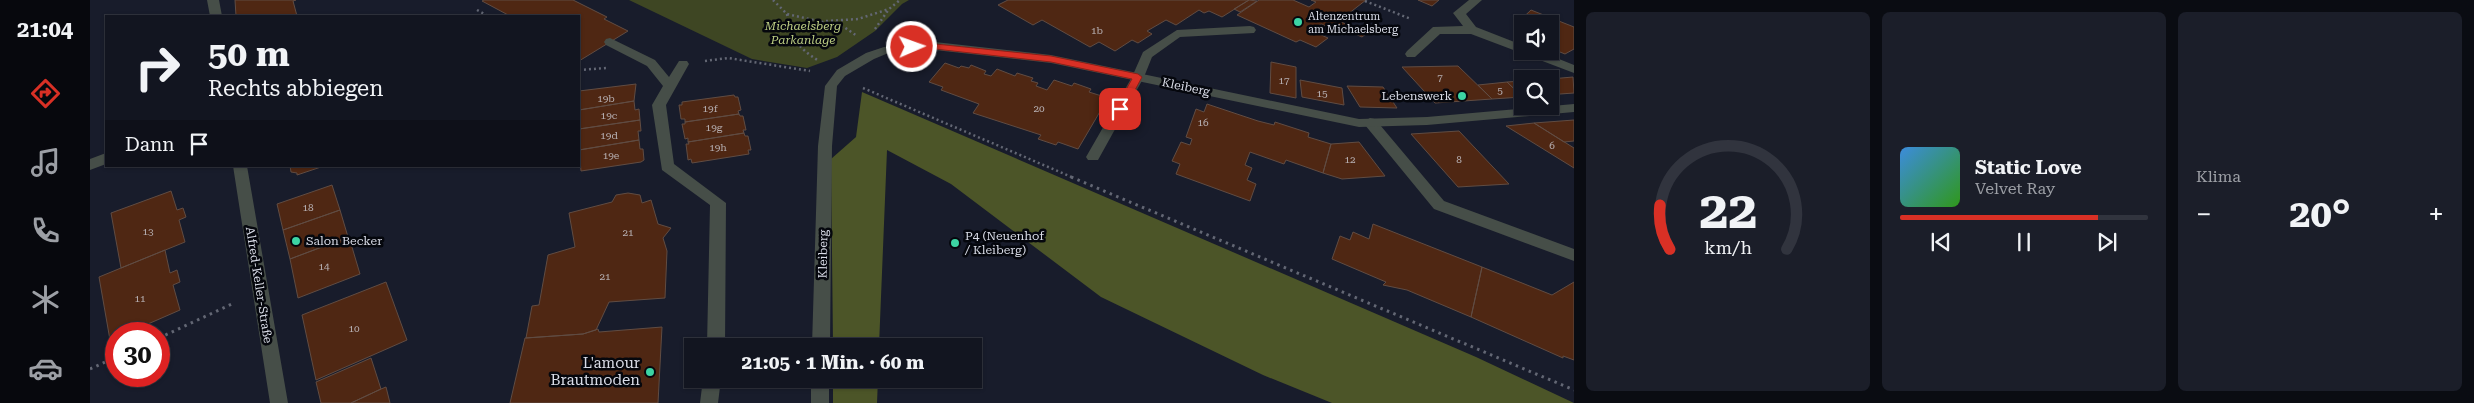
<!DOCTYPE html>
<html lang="de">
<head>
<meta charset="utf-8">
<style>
	body { margin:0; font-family:"Roboto Serif",serif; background:#1b1e29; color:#f1f3f6; height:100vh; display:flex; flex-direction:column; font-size:19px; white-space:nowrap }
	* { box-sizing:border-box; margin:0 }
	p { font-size:16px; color:#9c9fa5 }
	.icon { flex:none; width:28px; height:28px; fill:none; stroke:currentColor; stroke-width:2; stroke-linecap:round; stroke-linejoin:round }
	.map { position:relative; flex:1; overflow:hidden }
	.panel { display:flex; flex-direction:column; gap:12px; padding:12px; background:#0a0c12; width:900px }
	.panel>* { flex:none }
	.top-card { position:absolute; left:15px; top:15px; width:475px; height:152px; border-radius:0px; box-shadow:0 1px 4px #0004,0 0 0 1px #31343e; background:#121520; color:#f1f3f6; overflow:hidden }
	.controls { position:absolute; left:1424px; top:15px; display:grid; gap:10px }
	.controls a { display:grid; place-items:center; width:45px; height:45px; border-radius:0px; background:#121520; box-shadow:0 1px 4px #0004,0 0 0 1px #31343e; font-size:25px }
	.speed { position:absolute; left:15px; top:322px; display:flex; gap:10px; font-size:25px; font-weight:700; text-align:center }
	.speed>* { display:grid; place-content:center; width:65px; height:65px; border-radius:50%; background:#121520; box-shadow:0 1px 4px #0004,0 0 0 1px #31343e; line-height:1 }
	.speed .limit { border:8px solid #d22; background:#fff; color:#111 }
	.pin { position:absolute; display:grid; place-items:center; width:42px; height:42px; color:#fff; margin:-21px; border-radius:10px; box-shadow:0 2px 8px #0006 }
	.me { position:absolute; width:55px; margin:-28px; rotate:88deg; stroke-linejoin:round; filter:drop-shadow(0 0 4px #0008) }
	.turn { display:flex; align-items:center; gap:18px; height:105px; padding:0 20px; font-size:22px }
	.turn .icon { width:65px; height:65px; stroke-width:2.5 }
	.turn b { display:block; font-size:35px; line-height:42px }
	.then { display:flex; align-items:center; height:48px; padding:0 20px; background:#0003; gap:10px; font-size:19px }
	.big { font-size:38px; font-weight:700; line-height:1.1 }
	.panel .tile { flex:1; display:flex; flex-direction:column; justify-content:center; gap:8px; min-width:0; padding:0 18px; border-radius:8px; background:#1b1e29 }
	.panel .dial { align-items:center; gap:0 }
	.dial svg { height:130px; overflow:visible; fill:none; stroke:#31343e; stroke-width:7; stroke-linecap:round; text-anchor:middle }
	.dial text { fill:#f1f3f6; stroke:none }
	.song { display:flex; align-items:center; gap:15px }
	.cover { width:60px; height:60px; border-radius:8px; background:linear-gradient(135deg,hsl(210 70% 55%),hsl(110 70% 35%)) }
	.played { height:5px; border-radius:2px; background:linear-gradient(90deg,#d93025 80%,#31343e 80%) }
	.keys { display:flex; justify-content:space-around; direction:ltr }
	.heat { display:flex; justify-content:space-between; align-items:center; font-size:28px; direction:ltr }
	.panel .tiles { flex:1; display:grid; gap:12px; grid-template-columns:repeat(3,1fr) }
	.trip { position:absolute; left:594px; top:338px; width:298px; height:50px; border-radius:0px; background:#121520; box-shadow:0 1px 4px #0004,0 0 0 1px #31343e; font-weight:700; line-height:50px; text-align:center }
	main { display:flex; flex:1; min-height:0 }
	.menu { display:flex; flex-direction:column; width:90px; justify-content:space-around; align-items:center; background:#07080d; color:#9c9fa5 }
	.menu .icon { width:35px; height:35px }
	.menu .active { color:#d93025 }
	.menu b { font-size:22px; color:#f1f3f6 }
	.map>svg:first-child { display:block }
	.green { fill:#3e4623 }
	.forest { fill:#4c5528 }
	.building { fill:#4f2713; stroke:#604c43 }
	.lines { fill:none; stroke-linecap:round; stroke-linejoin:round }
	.path-far1 { stroke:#636774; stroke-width:2.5; stroke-dasharray:2 3; stroke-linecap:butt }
	.path { stroke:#636774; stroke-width:3; stroke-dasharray:2.5 4.5; stroke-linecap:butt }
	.lane { fill:#464e48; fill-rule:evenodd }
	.street { fill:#464e48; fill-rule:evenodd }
	.route { fill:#d93025; stroke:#8d1f18 }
	.poi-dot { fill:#3cd4a4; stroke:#05070d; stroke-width:2 }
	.labels { text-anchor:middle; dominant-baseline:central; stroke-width:5; stroke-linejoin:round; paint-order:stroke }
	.number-label { font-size:10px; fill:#b7b0b3 }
	.far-poi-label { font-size:11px; fill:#dadde8; stroke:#05070d; text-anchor:start }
	.park-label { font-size:12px; font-style:italic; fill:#bccd83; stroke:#05070d }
	.street-label { font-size:12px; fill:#dadde8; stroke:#05070d }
	.poi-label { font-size:12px; fill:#dadde8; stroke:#05070d; text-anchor:start }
	.near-poi-label { font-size:15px; fill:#dadde8; stroke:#05070d; text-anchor:end }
</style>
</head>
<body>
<main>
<nav class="menu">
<b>21:04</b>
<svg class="icon active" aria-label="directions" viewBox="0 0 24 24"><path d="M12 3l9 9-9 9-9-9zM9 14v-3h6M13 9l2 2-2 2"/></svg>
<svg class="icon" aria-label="music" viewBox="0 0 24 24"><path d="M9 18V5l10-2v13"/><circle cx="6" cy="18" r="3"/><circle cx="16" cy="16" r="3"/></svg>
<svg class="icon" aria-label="phone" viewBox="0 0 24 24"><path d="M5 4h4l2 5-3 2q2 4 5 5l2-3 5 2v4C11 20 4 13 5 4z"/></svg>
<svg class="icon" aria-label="climate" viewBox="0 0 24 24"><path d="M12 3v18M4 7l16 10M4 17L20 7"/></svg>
<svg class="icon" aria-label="car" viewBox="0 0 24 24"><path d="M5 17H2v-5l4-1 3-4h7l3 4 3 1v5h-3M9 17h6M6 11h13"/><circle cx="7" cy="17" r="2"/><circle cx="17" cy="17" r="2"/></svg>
</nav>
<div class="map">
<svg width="1484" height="403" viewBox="0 0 1484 403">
	<rect width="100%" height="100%" fill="#181c2b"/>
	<path class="green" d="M539 0H819L812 4 785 31 747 57 717 68 662 59Z"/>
	<path class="forest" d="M772 92 1386 357 1484 403H1242L1173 375 1011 297 861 184 797 150 789 346H743L741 159 766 137Z
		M743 379H788L787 403H743Z"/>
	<path class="building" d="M145 0H206L203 1 207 16H146Z
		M394 0H483L517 17 514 19 538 31 489 61V16H420L392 1Z
		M918 0H1159L1132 17 1119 11 1114 13 1109 10 1086 25 1076 20 1057 31 1062 34 1048 43 1042 40 1025 51 1009 42 1000 47 952 20 943 25 908 5Z
		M1159 0 1167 1 1150 12 1144 9Z
		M1169 0H1203L1219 7 1226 2 1221 0H1276L1249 21 1277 33 1272 37 1247 26 1243 29 1231 24 1222 31 1238 38 1226 47 1210 40 1206 42 1147 15Z
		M1328 0H1349L1342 6Z
		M1441 10 1484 27V49L1475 54 1460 48 1464 42 1460 41V24H1432V30L1424 26Z
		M1181 62 1206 67V98L1180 93Z
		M855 63 869 68 871 66 879 68 881 65 896 71 894 74 901 76 907 69 925 76 927 73 943 78 941 81 948 83 946 86 957 90 964 80 982 86 984 83 1001 89 999 92 1018 98 988 149 968 142 966 145 948 139 951 135 883 113 889 104 851 90 853 87 839 82Z
		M1368 66 1402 99 1345 103 1312 67Z
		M1483 77 1484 93 1470 94 1460 85V79Z
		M1210 80 1252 88 1254 105 1212 97Z
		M1432 81V96L1417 82Z
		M1417 82 1432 97 1402 99 1388 85Z
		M546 84 544 101 489 110V91Z
		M1257 86 1293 87 1307 108 1270 107Z
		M644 95 645 97H648L651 110 648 111 649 114 595 122V119H591L589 105H592V102Z
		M544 101 545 110 549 109 550 120 489 129V110Z
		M1117 104 1168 121 1184 125 1185 122 1219 133 1218 137 1241 144 1233 173 1196 160 1194 164 1160 152 1155 165 1162 168 1157 180 1166 184 1160 201 1086 174 1090 164 1082 161 1091 142 1100 145 1102 139 1096 137 1106 109 1114 112Z
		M649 114 650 116H653L656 130H653L654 133 598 142V138L595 139 592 124H595V122Z
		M550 120 551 131H548L549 140 489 150V129Z
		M1484 120V141L1474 142 1444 123Z
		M1444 123 1484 148V168L1416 126Z
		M1369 131 1419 184 1368 187 1321 134Z
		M654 133 655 136H658L661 150H658L659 154 602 163 601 159 598 160 596 144H599L598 142Z
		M549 140 550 149H553L554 160 551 162 491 171 489 150Z
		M1269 142 1295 176 1252 179 1233 173 1241 144Z
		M200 166H234L207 175V173L201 172Z
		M242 185 250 210 193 230 187 204Z
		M81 191 87 210 93 208 96 217 89 220 95 242 31 268 21 213Z
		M538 193 550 195 552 203 561 200 568 224 581 228 573 238 577 251 575 298 519 302 506 330 493 334 436 338 442 306 449 305 458 255 485 247 479 213 522 202 526 195Z
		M250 210 258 237 200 259 193 230Z
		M1283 224 1392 267 1381 317 1317 290 1293 285 1296 282 1242 259 1250 236 1260 240 1263 232 1279 239Z
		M259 237 270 274 208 298 200 259Z
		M75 250 80 273 87 270 90 282 83 285 90 310 35 334H26V337L20 340 9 277Z
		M1392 267 1462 295 1484 282V360L1473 356V358L1381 317Z
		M296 282 317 340 226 380 212 315Z
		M572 327 568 403H420L435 338 493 334 508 329 509 332Z
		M281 358 291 389 261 403H231L226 382Z
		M296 387 300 403H261L291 389Z"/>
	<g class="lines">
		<path class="path-far1" d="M683 0 697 14 754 27 767 36
			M1275 1 1321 19
			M387 10 398 16
			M697 14C700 37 709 49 729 61
			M736 21 768 19 799 9
			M785 29 799 9 810 0
			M615 61 638 58 720 71
			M489 70 516 68
			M773 88 984 178"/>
		<path class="path" d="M981 177 1484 390
			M69 338 144 303
			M0 369 26 357"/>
		<path class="lane" d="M1379 0H1392L1376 14 1386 27 1432 45V51H1449L1484 65V73L1381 34H1350L1325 57H1317L1315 54 1317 51 1343 27 1373 26 1363 13Z
			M1160 26 1164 27 1166 30 1164 33 1090 37 1062 57 1054 77 1008 160H998L996 157 1042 77 1053 52 1087 30Z
			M520 38 565 60 579 77 589 61H597L599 64 576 105 584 164 636 203 635 346H617L620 205 572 170 562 105 573 86 557 66 516 45 514 42 516 39Z
			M1280 118 1285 119 1354 201 1484 249V261L1344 209 1275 125 1273 122Z
			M613 379H631L628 403H610Z"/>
		<path class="street" d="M117 0H129L132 16H120Z
			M836 41 961 55 1269 119 1337 117 1484 104V112L1337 125 1269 127 961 63 836 49 796 54 784 59 755 76 747 86 742 146 740 346H722L728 146 735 86 747 70 776 53 794 47Z
			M16 153V164L0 170V159Z
			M143 166H157L198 403H180Z
			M721 379H739V403H721Z"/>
	</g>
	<path class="route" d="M836 43 961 56 1048 74 1052 77 1035 109 1030 112 1025 109 1042 79 961 62 836 48 822 50 817 47Z"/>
	<g class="poi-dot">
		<circle cx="1208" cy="22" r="5"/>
		<circle cx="1372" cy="96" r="5"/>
		<circle cx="206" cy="241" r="5"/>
		<circle cx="865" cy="243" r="5"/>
		<circle cx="560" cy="372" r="5"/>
	</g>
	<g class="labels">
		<g class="number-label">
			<text x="1007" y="30">1b</text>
			<text x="1350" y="77">7</text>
			<text x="1194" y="80">17</text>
			<text x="1410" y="90">5</text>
			<text x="1232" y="93">15</text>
			<text x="516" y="98">19b</text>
			<text x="620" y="108">19f</text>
			<text x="949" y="108">20</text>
			<text x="519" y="115">19c</text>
			<text x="1113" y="122">16</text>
			<text x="624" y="127">19g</text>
			<text x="519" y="135">19d</text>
			<text x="1462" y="145">6</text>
			<text x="628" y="147">19h</text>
			<text x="521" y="155">19e</text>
			<text x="1260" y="159">12</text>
			<text x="1369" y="159">8</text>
			<text x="218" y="207">18</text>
			<text x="58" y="231">13</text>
			<text x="538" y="232">21</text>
			<text x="234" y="266">14</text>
			<text x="515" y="276">21</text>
			<text x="50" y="298">11</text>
			<text x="264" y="328">10</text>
		</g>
		<g class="far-poi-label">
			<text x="1218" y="16">Altenzentrum<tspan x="1218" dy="13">am Michaelsberg</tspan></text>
		</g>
		<g class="park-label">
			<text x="713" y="26">Michaelsberg<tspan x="713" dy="14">Parkanlage</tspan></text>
		</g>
		<g class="street-label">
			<text transform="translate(1096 87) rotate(12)">Kleiberg</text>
			<text transform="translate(733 254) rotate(-89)">Kleiberg</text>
			<text transform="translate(169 285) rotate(81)">Alfred-Keller-Straße</text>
		</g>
		<g class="poi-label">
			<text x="1362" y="96" text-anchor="end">Lebenswerk</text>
			<text x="875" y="236">P4 (Neuenhof<tspan x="875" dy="14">/ Kleiberg)</tspan></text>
			<text x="216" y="241">Salon Becker</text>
		</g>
		<g class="near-poi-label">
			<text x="550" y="363">L'amour<tspan x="550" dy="17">Brautmoden</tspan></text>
		</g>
	</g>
</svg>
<div class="controls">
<a><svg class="icon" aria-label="sound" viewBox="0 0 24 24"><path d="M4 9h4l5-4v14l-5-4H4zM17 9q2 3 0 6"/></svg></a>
<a><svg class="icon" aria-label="search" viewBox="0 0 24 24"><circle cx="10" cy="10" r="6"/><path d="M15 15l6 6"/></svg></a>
</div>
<div class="speed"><div class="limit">30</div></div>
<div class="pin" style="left:1030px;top:109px;background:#d93025"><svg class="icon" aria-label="arrive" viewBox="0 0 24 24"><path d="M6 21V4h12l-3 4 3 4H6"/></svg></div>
<svg class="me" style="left:822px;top:47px" viewBox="-20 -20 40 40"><circle r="17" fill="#d93025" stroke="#fff" stroke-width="3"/><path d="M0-11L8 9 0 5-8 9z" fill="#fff"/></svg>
<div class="trip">21:05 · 1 Min. · 60 m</div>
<div class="top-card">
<div class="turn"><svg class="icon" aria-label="right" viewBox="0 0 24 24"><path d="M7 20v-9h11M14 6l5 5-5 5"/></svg><div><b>50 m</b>Rechts abbiegen</div></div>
<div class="then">Dann<svg class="icon" aria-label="arrive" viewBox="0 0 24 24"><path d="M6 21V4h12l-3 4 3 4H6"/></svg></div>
</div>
</div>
<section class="panel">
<div class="tiles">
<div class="tile dial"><svg viewBox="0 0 100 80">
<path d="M14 69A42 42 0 1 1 86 69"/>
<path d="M14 69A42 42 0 0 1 8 42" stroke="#d93025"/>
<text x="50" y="56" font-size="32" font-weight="700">22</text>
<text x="50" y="72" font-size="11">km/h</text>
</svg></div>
<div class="tile">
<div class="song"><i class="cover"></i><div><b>Static Love</b><p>Velvet Ray</p></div></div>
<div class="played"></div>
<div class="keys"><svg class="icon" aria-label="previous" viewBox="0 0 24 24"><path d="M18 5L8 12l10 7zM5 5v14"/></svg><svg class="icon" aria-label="pause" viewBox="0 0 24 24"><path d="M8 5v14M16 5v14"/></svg><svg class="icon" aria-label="next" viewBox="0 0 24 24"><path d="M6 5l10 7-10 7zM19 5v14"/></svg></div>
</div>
<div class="tile"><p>Klima</p>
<div class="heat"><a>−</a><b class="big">20°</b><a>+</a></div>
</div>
</div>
</section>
</main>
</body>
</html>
